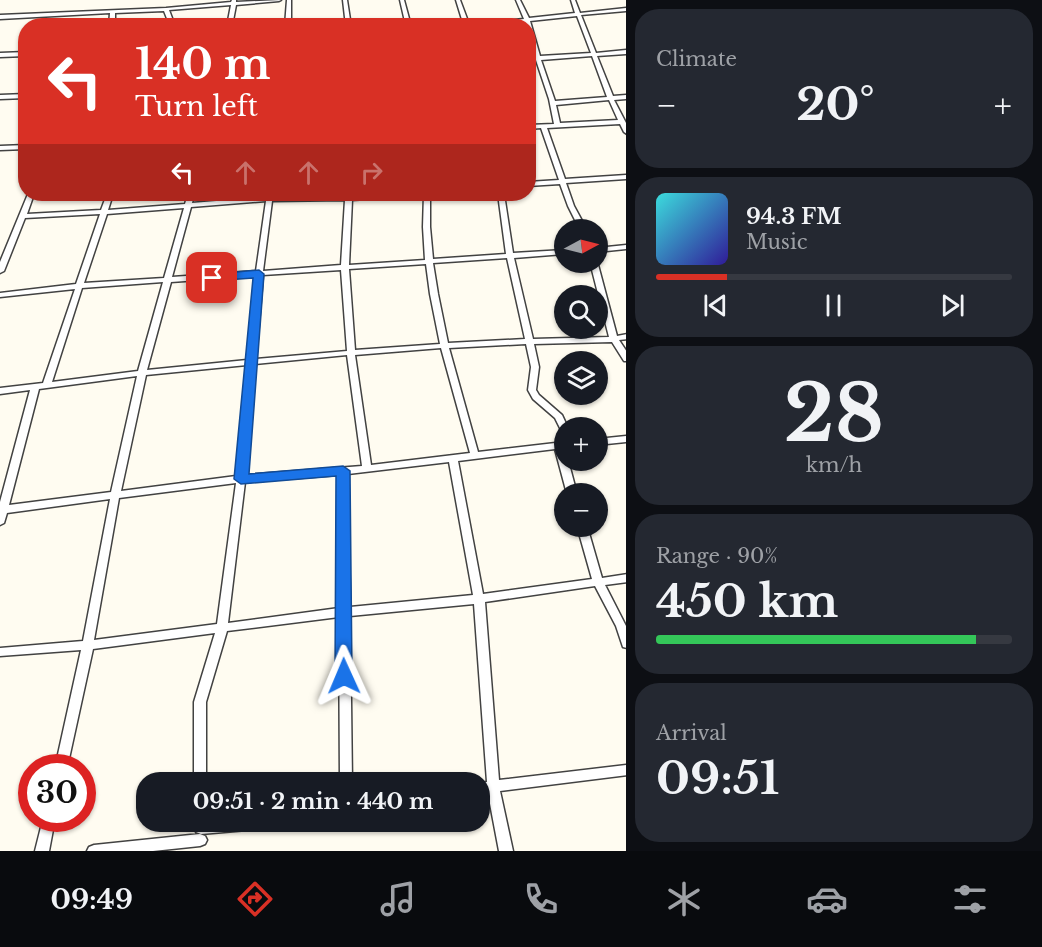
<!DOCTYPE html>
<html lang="en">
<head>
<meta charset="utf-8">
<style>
	body { margin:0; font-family:"Libre Baskerville",serif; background:#242831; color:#f1f3f6; height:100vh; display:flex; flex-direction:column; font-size:22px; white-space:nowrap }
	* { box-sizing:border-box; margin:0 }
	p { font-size:20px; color:#9ea1a6 }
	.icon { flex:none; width:33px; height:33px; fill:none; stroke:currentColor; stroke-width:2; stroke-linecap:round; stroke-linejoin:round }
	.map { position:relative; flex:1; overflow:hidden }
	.details { display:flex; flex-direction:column; gap:9px; padding:9px; background:#0d0f14; width:416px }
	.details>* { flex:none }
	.banner { position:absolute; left:18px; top:18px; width:518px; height:183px; border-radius:24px; box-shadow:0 2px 4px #0004; background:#d93025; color:#fff; overflow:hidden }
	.needle { width:39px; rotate:83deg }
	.tools { position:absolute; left:554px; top:219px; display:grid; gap:12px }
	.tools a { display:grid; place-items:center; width:54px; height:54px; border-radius:50%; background:#171b24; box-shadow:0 2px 4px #0004; font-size:30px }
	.speed { position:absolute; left:18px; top:754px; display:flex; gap:12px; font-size:30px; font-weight:700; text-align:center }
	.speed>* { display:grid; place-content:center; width:78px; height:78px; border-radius:50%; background:#171b24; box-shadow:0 2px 4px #0004; line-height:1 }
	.speed .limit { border:9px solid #d22; background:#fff; color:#111 }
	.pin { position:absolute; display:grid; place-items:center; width:51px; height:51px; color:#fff; margin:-26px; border-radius:12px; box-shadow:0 3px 9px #0006 }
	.me { position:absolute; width:66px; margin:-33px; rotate:359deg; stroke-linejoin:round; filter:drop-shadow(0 0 4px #0008) }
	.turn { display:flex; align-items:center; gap:21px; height:126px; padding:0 18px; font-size:27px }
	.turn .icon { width:78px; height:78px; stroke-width:2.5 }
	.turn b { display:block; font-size:42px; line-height:51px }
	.lanes { display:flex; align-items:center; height:57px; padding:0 18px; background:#0003; justify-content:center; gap:30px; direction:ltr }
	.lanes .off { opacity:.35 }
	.big { font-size:45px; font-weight:700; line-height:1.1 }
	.details .card { flex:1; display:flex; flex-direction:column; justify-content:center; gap:9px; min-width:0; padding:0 21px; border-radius:24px; background:#242831 }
	.details .dial { align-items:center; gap:0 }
	.dial b { font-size:78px; line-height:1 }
	.song { display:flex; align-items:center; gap:18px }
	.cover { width:72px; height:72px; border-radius:9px; background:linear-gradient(135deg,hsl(180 70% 55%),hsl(250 70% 35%)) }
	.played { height:6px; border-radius:3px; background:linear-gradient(90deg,#d93025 20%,#363941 20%) }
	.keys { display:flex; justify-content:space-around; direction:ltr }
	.heat { display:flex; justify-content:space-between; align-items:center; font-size:33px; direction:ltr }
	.charge { height:9px; border-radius:4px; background:linear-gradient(90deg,#34c759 90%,#363941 0) }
	.trip { position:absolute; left:136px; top:772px; width:354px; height:60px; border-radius:24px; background:#171b24; box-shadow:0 2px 4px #0004; font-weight:700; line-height:60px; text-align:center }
	.tab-bar { display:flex; height:96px; justify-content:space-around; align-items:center; background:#090b0e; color:#9ea1a6 }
	.tab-bar .icon { width:42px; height:42px }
	.tab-bar .current { color:#d93025 }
	.tab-bar b { font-size:27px; color:#f1f3f6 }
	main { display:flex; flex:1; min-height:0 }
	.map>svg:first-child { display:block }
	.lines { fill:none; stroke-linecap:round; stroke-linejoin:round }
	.street-casing { stroke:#424242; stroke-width:3 }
	.street { fill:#fff; fill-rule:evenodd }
	.route { fill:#1a73e8; stroke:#114b97; stroke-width:1.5 }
</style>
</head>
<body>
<main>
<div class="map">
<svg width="627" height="851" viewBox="0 0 627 851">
	<rect width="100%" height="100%" fill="#fffcf1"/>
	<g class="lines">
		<g class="street-casing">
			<path id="street" d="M232 0H236V2L281 0 279 1 236 5 232 26H227L231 5 169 10 175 26H170L164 11 115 13V26H109L110 13 0 19V15L166 8 231 2Z
				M287 0H291V26H285Z
				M343 0H347L351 26H346Z
				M400 0H404L411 26H406Z
				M456 0H460L469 24 524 19 516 0H520L529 18 575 13 571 0H575L580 13 627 8V11L581 15 596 53 627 50V54L597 56 613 96 627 95V99L614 100 627 125V134L624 132 620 124 547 128 565 179 627 175V179L566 183 574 206 587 230H580L568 206 560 184 528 186V182L559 180 541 128 528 129V125L554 124 549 99 536 60 528 61V57H535L528 32V26H526L525 22 488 26H464ZM577 16 591 53 540 56 530 21ZM592 56 607 97 555 101 541 60ZM609 100 618 120 560 123 556 105Z
				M26 52V56L0 57V53Z
				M26 94V98L0 99V95Z
				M26 145V149L0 150V146Z
				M28 194H34L27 214 101 210 107 194H113L108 210 185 204 188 194H194L192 203 266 197 267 194H273V197L346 196V194H352V196L416 194 413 196 352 200 349 265 425 260 423 227 424 194H430V227L433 259 506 254 498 194H504L513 253 564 250V254L514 258 533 339 609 337 590 262H597V261L617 336 627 334V339L619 340 627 352V361H624L612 342 534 344 539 367 536 390 539 395 562 415 568 428H564V431L561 430 555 418 533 399 528 390 531 367 526 344 449 348 478 452 564 442V460H568L577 494H567L555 449 458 461 483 594 592 579 577 526H587L602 578 627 574V582L605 585 626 626 627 648 623 647 616 626 595 586 485 602 499 780 627 765V775L500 791 513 851H499L488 793 480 794V783H478L487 782 474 604 350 616 352 783H340L339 617 227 631 206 702V783H194V702L215 633 93 649 67 768H55L81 650 0 656V648L83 641 110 499 7 513 4 523 0 525V502L30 390 0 394V388L43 383 75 289 0 297V293L76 284 100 214 25 218 4 271 0 273V262ZM345 200 341 265 263 271 272 201ZM266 201 256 271 172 277 191 207ZM184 208 164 278 84 283 107 214ZM507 258 525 339 448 343 438 294 433 263ZM426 264 430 294 440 344 355 350 349 269ZM341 270 347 351 256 359 263 275ZM255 276 247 360 147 370 171 282ZM163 282 138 371 52 382 82 288ZM441 348 470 453 371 465 355 355ZM347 355 362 466 246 475 255 364ZM247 365 236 476 121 491 146 375ZM137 376 111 492 9 505 39 389ZM449 462 473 595 350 607 348 474ZM338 475 339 608 228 623 245 482ZM236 483 217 624 94 640 119 498Z
				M627 245V249L597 252V248Z
				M627 436V442L597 445V439Z
				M43 819H55L49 851H35Z
				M202 822H276L275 826 270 828 201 834 196 832 195 828 196 824Z
				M200 834 205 836 207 840 205 844 200 846 153 851H87L89 847 94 845Z"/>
		</g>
		<use href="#street" class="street"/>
	</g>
	<path class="route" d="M259 270 264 274 249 474 343 466 350 471 352 676 350 681 344 683 338 681 335 676 336 476 241 484 234 479 253 278 212 281 206 278 212 274Z"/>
</svg>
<div class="tools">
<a><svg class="needle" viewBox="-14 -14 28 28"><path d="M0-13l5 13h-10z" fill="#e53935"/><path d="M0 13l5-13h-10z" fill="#9ea1a6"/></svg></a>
<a><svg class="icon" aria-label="search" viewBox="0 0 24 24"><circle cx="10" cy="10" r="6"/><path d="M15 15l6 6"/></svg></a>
<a><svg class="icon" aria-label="layers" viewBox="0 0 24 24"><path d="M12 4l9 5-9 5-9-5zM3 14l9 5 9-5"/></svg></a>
<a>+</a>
<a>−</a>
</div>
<div class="speed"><div class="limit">30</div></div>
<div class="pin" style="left:212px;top:278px;background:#d93025"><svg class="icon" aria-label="arrive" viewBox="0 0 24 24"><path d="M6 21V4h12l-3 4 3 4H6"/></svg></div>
<svg class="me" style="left:344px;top:676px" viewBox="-20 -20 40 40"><path d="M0-17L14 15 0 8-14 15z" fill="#1a73e8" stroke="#fff" stroke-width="4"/></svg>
<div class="trip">09:51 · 2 min · 440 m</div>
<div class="banner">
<div class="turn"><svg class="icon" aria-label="left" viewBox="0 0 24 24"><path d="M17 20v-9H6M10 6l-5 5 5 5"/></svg><div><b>140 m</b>Turn left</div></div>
<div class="lanes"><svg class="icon" aria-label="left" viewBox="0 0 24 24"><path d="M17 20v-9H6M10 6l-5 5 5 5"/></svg><svg class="icon off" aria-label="ahead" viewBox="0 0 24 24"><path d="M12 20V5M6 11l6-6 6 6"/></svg><svg class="icon off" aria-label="ahead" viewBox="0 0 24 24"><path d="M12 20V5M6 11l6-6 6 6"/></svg><svg class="icon off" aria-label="right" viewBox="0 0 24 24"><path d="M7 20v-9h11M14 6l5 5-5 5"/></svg></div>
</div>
</div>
<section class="details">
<div class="card"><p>Climate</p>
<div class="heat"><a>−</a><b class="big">20°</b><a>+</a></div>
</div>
<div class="card">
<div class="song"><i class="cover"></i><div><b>94.3 FM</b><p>Music</p></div></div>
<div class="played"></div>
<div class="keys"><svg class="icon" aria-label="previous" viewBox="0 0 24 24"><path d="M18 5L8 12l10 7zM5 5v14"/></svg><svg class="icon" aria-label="pause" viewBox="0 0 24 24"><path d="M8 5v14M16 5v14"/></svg><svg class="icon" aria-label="next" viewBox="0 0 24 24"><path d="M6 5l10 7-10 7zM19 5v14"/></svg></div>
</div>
<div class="card dial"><b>28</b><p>km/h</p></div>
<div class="card"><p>Range · 90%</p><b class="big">450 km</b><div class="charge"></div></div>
<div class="card"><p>Arrival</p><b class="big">09:51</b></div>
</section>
</main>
<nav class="tab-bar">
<b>09:49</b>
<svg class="icon current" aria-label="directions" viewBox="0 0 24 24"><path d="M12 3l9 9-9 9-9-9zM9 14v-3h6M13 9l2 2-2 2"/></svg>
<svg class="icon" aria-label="music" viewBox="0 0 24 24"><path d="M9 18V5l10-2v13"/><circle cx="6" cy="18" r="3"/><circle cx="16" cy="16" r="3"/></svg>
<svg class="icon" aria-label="phone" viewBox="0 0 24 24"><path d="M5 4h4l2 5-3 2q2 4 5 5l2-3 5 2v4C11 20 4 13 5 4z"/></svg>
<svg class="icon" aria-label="climate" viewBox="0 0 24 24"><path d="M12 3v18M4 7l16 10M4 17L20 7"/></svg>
<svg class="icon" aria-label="car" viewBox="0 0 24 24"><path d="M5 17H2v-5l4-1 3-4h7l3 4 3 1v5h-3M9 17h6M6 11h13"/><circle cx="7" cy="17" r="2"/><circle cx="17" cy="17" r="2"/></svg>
<svg class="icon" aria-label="filters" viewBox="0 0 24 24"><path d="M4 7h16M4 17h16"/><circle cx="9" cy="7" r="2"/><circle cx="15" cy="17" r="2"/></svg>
</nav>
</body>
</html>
